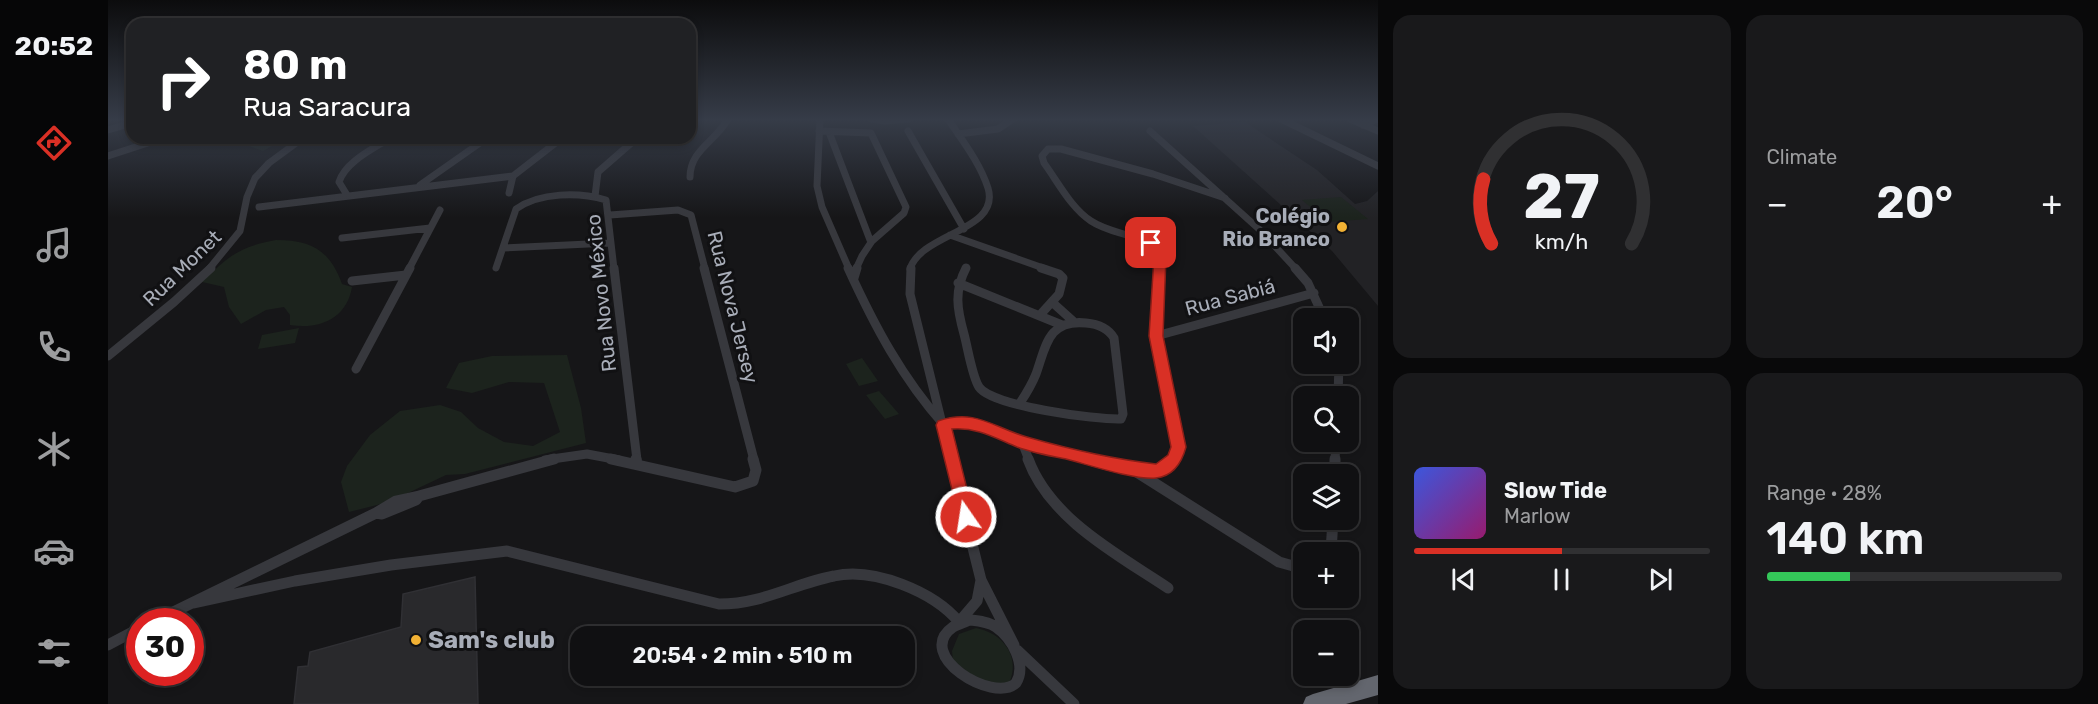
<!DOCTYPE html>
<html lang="en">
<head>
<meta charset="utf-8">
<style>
	body { margin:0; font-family:Rubik,sans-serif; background:#19191b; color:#f1f3f6; height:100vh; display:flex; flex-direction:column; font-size:22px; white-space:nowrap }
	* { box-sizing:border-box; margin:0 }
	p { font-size:20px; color:#9c9d9f }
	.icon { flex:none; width:33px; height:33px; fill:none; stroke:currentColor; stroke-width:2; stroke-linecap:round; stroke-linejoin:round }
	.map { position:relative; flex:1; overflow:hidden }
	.sheet { display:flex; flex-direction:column; gap:15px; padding:15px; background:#09090a; width:720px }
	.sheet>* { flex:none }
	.hud { position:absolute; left:18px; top:18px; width:570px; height:126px; border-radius:18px; box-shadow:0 3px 9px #0003,0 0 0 2px #303032; background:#202124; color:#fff; overflow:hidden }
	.fabs { position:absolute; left:1185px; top:308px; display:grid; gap:12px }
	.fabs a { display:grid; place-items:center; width:66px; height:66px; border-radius:12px; background:#101012; box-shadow:0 3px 9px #0003,0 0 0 2px #303032; font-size:30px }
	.speed { position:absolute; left:18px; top:608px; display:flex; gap:12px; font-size:30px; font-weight:700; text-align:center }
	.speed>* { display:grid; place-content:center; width:78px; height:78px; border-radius:50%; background:#101012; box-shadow:0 3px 9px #0003,0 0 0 2px #303032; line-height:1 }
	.speed .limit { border:9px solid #d22; background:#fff; color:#111 }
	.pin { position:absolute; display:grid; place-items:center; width:51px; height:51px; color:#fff; margin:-26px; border-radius:12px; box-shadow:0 3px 9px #0006 }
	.me { position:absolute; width:66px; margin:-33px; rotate:347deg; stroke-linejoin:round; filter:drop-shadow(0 0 4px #0008) }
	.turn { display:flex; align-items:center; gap:21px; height:126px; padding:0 18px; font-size:27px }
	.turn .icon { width:78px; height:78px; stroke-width:2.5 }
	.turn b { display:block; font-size:42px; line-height:51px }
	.big { font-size:45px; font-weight:600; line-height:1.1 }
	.sheet .widget { flex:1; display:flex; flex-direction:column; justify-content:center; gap:9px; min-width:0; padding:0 21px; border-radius:18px; background:#19191b }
	.sheet .dial { align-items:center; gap:0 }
	.dial svg { height:156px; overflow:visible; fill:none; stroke:#303032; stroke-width:7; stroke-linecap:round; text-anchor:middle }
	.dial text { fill:#f1f3f6; stroke:none }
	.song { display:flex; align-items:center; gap:18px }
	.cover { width:72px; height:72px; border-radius:9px; background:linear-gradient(135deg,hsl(230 70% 55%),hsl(320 70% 35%)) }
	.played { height:6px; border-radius:3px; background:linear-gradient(90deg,#d93025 50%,#303032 50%) }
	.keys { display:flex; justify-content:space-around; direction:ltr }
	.heat { display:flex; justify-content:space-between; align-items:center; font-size:33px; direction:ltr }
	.charge { height:9px; border-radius:4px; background:linear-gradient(90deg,#34c759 28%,#303032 0) }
	.sheet .tiles { flex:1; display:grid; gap:15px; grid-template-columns:repeat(2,1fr) }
	.trip { position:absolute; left:462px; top:626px; width:345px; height:60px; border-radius:18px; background:#101012; box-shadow:0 3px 9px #0003,0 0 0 2px #303032; font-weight:600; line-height:60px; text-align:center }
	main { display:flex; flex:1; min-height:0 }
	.tabs { display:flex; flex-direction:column; width:108px; justify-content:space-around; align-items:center; background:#060607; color:#9c9d9f }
	.tabs .icon { width:42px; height:42px }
	.tabs .current { color:#d93025 }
	.tabs b { font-size:27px; color:#f1f3f6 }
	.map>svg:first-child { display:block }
	.built { fill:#222225 }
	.green { fill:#1c231d }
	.building { fill:#29292c; stroke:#303034; stroke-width:1.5 }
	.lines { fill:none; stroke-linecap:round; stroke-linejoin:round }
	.minor-far2 { stroke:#37383d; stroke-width:7 }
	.minor-far1 { stroke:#37383d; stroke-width:9 }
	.minor { stroke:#37383d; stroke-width:11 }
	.highway { fill:#63666e; fill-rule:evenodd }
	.route { fill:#d93025; stroke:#8d1f18; stroke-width:1.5 }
	.poi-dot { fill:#f2b134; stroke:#111113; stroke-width:2 }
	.labels { text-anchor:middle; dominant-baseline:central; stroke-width:6; stroke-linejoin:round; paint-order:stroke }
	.poi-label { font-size:20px; font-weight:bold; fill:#a8adb8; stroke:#111113; text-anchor:end }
	.street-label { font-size:20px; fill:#a8adb8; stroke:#111113 }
	.near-poi-label { font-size:24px; font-weight:bold; fill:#a8adb8; stroke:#111113; text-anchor:start }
</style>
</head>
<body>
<main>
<nav class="tabs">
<b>20:52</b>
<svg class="icon current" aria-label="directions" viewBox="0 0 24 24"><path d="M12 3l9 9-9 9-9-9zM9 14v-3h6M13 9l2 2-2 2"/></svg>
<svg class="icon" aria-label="music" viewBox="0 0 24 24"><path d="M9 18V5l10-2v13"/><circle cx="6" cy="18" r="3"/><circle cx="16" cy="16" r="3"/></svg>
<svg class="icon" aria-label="phone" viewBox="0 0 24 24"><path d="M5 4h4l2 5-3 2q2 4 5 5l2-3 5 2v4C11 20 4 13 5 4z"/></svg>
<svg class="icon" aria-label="climate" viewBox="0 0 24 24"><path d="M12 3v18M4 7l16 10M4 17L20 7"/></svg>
<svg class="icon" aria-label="car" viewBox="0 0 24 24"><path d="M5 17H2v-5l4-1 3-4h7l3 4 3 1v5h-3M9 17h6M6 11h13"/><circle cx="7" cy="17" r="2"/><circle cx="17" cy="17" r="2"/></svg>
<svg class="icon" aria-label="filters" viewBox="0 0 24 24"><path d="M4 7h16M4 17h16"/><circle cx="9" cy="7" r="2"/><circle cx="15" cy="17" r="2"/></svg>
</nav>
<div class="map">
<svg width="1270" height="704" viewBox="0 0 1270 704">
	<rect width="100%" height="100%" fill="#161618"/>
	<path class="built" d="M1137 122 1209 170 1247 204 1259 201 1270 191V306L1224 251 1085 126Z"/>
	<path class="green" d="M120 138H178L155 151Z
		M1233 197 1260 219 1220 222 1194 200Z
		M168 240C203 240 222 250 234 284L244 287C239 318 212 330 182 325V315L176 307 158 310 133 324 121 307 116 287 94 282C121 256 130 247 168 240Z
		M191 328 187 343 150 349 154 335Z
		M459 355 473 408 478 443 357 474 338 475 281 502 241 512 233 482 239 466 262 435 292 411 332 405 353 412 370 428 396 442 425 446 452 432 436 383 401 382 364 393 338 388 351 363 384 356Z
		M754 358 770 381 751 386 738 364Z
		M771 391 791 414 777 419 758 395Z
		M868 628C894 633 912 655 902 681L887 691 845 661 844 651 851 634Z"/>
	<path class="building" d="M367 577 370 704H186L190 667 200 666 202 652 293 627 295 594Z"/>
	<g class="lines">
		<path class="minor-far2" d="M712 119 709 186 714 207 741 269
			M764 119 777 121 800 119
			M1173 119 1270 166
			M1242 119 1270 131
			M1255 125 1269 119
			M0 130 24 123
			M711 131 763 133 798 207 796 213 764 241 754 256 748 269
			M800 131 856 229
			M1042 131 1152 230 1188 269
			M721 132 762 240
			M850 134 890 129 905 119
			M0 156 55 138
			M582 177C582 150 608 141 620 119
			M312 185 379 138
			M401 193 405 176 454 138
			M239 195 231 182C237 162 265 149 282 138
			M487 196 490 172 529 138
			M151 207 405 176
			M502 215 570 210 583 215 597 269
			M842 235 938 269
			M234 238 322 228
			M395 248 502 243
			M388 268 408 209C432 192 471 192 498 200L506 269
			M101 269 132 231 139 197 147 178 161 163 195 138
			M301 269 332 210
			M802 269C813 233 893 231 880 188 872 163 854 140 840 119
			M1051 269 1052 257C1035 231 1007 237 983 221 963 208 950 182 936 163L934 156 940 149H953L1045 174 1117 198"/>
		<path class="minor-far1" d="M506 268 529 460
			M596 268 646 460
			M740 268C766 325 794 378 836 425 867 419 888 435 917 443 939 450 962 455 985 460
			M803 268 802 294 843 460
			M858 268C846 291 849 309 856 334 860 349 864 376 871 387 883 406 989 420 1013 419L1015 414 1006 338C1000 328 990 324 978 323 940 319 938 346 928 374 924 384 918 394 912 403
			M1051 268 1048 336 1071 447 1065 460
			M1187 268 1200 283 1216 318
			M746 278 749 268
			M244 281 298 275
			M850 283 954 325
			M945 303 965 321
			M932 315 951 294 955 278 951 274 933 268
			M1048 336 1206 293
			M0 356 66 302 103 268
			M248 369 302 268
			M1230 396 1231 363
			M914 442 921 460
			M437 460 479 454 511 460
			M1227 460 1228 441"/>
		<path class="minor" d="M503 459 627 487 645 481 648 470 645 459
			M528 459 529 464
			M843 459 873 580 906 645
			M920 459C942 519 1009 554 1060 588
			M978 459C1003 464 1048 482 1066 459
			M1024 469 1171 562 1196 569
			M1227 474V459
			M311 496 446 459
			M311 496 308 500 274 514 268 513 288 501Z
			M1223 552 1225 519
			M86 603 187 581 283 565 399 551 611 604C655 604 685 584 726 576 766 567 826 592 851 622L869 601 873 580
			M862 620C871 621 881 622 888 627 904 638 919 665 908 683 885 704 805 655 845 627 850 624 857 622 862 620Z
			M47 621 268 513
			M0 645 32 628
			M909 650 966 704"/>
		<path class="highway" d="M1270 675V695L1238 704H1195L1198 697 1205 694Z"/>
	</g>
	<linearGradient id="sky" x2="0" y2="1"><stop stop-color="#0c0c0d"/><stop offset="0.55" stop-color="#363c48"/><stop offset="1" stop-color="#363c48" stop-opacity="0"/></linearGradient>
	<rect width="1270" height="218" fill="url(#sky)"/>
	<path class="route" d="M1043 239 1047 240 1058 257 1055 336 1078 447C1074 462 1066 476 1048 478 1026 480 981 465 958 459 942 456 925 453 909 447 887 438 869 427 844 429L866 517 863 522 858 524 852 522 828 425 830 421C868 408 886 428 919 437 961 449 1005 459 1048 464L1060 455 1063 447 1041 336 1046 257 1037 243Z"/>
	<g class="poi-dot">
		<circle cx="1234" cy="227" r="6"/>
		<circle cx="308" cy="640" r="6"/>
	</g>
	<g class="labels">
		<g class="poi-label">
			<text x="1222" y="216">Colégio<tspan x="1222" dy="23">Rio Branco</tspan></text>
		</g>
		<g class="street-label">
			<text transform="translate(74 268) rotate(-44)">Rua Monet</text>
			<text transform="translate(493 293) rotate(-96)">Rua Novo México</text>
			<text transform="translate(1122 297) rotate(-15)">Rua Sabiá</text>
			<text transform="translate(625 307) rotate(76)">Rua Nova Jersey</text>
		</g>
		<g class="near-poi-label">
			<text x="320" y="640">Sam's club</text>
		</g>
	</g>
</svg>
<div class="fabs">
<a><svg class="icon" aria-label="sound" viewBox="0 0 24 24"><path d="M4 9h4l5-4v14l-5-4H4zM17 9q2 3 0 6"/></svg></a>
<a><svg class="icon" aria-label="search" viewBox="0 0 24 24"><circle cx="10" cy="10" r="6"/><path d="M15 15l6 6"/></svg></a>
<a><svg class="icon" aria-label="layers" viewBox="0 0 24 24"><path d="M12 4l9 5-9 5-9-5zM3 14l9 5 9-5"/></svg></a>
<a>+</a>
<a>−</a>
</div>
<div class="speed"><div class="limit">30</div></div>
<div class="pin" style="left:1043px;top:243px;background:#d93025"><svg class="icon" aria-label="arrive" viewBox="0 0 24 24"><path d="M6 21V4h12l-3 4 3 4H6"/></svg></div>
<svg class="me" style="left:858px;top:517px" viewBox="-20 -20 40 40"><circle r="17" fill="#d93025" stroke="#fff" stroke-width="3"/><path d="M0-11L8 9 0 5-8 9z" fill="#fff"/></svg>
<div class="trip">20:54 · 2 min · 510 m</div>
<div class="hud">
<div class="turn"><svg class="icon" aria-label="right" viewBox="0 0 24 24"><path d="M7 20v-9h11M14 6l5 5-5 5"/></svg><div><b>80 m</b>Rua Saracura</div></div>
</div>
</div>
<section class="sheet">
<div class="tiles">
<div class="widget dial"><svg viewBox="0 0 100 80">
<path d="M14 69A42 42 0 1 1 86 69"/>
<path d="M14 69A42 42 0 0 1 10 36" stroke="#d93025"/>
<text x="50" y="56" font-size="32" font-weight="700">27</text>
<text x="50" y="72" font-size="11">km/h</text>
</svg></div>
<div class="widget"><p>Climate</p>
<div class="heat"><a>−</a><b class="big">20°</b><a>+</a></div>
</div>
<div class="widget">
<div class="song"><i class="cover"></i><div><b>Slow Tide</b><p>Marlow</p></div></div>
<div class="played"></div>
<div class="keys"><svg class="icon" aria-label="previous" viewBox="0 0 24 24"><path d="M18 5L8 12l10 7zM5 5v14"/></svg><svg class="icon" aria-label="pause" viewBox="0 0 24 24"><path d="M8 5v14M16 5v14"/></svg><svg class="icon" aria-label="next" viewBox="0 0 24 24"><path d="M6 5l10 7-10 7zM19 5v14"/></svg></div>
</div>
<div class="widget"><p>Range · 28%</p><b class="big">140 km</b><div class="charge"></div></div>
</div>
</section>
</main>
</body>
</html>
